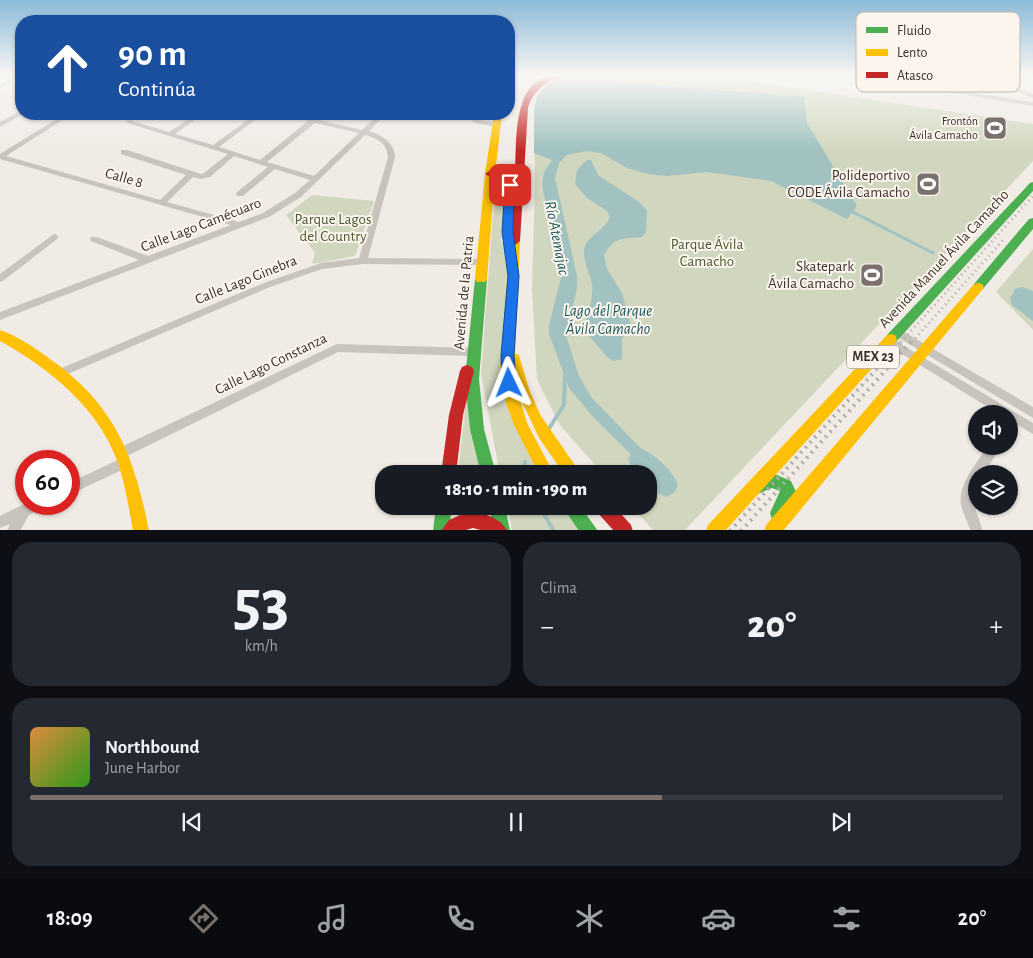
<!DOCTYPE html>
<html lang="es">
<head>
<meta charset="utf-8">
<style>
	body { margin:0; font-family:"Alegreya Sans",sans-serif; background:#242831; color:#f1f3f6; height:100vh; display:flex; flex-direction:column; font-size:19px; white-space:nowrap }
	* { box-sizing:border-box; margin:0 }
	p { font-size:16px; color:#9ea1a6 }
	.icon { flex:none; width:28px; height:28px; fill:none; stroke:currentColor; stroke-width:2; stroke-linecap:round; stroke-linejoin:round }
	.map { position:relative; height:530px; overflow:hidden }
	.drawer { display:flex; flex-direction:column; gap:12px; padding:12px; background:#0d0f14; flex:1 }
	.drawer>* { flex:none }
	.banner { position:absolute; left:15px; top:15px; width:500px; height:105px; border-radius:20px; box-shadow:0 1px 4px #0004; background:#1a4fa0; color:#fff; overflow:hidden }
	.fabs { position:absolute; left:968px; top:405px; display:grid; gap:10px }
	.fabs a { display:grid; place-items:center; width:50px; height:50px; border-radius:50%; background:#171b24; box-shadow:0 1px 4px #0004; font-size:25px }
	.speed { position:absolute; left:15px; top:450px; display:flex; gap:10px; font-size:25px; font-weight:700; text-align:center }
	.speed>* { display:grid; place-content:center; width:65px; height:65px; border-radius:50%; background:#171b24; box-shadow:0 1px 4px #0004; line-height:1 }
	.speed .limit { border:8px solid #d22; background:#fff; color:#111 }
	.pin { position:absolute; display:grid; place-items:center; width:42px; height:42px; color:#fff; margin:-21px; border-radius:10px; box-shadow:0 2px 8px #0006 }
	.me { position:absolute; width:55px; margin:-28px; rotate:358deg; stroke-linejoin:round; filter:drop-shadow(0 0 4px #0008) }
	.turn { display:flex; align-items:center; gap:18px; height:105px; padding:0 20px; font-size:22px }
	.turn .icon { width:65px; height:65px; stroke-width:2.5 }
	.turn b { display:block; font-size:35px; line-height:42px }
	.big { font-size:38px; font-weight:800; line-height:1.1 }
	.drawer .tile { flex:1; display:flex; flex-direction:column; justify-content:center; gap:8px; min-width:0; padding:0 18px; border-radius:20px; background:#242831 }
	.drawer .dial { align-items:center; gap:0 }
	.dial b { font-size:65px; line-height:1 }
	.song { display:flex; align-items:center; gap:15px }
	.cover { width:60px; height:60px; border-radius:8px; background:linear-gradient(135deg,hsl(30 70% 55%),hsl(110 70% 35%)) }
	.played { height:5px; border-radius:2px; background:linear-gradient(90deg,#7a716c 65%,#363941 65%) }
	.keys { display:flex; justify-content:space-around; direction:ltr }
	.heat { display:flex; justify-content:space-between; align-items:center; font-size:28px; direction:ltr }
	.drawer .tiles { flex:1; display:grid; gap:12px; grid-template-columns:1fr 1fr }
	.tile:last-child { grid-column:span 2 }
	.trip { position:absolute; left:375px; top:465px; width:282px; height:50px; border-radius:20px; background:#171b24; box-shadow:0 1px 4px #0004; font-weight:800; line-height:50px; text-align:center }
	.menu { display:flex; height:80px; justify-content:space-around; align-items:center; background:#090b0e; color:#9ea1a6 }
	.menu .icon { width:35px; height:35px }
	.menu .on { color:#7a716c }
	.menu b { font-size:22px; color:#f1f3f6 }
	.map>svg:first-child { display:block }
	.green { fill:#d1d6bf }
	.water { fill:#a1c2c1 }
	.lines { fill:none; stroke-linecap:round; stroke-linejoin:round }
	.stream-far1 { stroke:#a1c2c1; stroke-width:3 }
	.stream { stroke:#a1c2c1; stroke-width:4 }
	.river { fill:#a1c2c1; fill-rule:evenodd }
	.street { fill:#c9c3be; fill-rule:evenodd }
	.fast { fill:#4caf50; fill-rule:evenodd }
	.slow { fill:#ffc107; fill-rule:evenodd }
	.jam { fill:#c62828; fill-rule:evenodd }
	.rail-far1 { stroke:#b1aca8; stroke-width:3; stroke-dasharray:1 4; stroke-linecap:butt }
	.rail { stroke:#b1aca8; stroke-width:4; stroke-dasharray:2 5; stroke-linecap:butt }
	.route { fill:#1a73e8; stroke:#114b97 }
	.labels { text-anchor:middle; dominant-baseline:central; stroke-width:4; stroke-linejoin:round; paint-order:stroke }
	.far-poi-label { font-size:12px; fill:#3b302b; stroke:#fbf5ee; text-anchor:end }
	.shield { fill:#fbf5ee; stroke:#756b66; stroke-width:1 }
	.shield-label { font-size:14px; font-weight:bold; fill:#3b302b }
	.poi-label { font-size:15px; fill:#3b302b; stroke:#fbf5ee; text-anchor:end }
	.street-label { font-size:15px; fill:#3b302b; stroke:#fbf5ee }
	.park-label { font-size:15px; fill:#4a5a2e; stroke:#fbf5ee }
	.water-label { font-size:16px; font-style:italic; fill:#1f5a5e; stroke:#fbf5ee }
	.key { fill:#fbf5ee; stroke:#c1bab4; stroke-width:1 }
	.key-label { font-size:14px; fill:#3b302b }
</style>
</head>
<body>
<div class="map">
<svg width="1033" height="531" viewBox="0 0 1033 531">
	<rect width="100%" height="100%" fill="#f0ebe5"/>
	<path class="green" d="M564 75H683L755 82 1033 124V161L685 530H653L632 506H649V474H603L560 425 537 380 532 289 535 182 534 109 537 97 544 88Z
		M507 173 511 196 501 239 510 274 502 375 540 474H500L481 374 496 175Z
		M312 195 374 201 355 256 312 264 315 253 286 215Z
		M1033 249V330L996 292Z
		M467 390 482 474H458Z
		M507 506H560L581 530H512Z"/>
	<path class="water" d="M606 75H630V77L614 76V82L804 97 807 123 857 206 847 219 771 181 706 172 667 176 648 174 627 168 601 153 586 151 567 155 559 163 555 178 577 276V289L566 335 579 376 591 397 659 467 657 475 651 474 594 418 569 388 549 334V325L561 278 542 185 544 172 552 160 534 153V109L537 97 544 88 559 77 610 81V78Z
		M587 160H591L598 175 639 202 647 211 646 232 642 237C622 239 615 236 604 255L607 269 622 293 631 325 622 339V359L614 361 608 358 584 330C587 316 594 299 592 284 590 273 581 258 585 246 590 234 605 230 610 217L607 211 587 198 575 184 577 170Z
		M1023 287 1033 291V321L1012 305 1010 299 1015 289Z"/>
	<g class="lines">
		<path class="stream-far1" d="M849 210 933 253"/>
		<path class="stream" d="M548 430 564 405 565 374
			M523 474 525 462
			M539 506 554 531"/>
		<path class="river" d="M640 448C655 454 672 470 678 485L674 493 666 497 658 493 649 484V474H639L632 467 628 459 632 451Z"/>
		<path class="street" d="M16 75H21V77L0 88V84Z
			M841 75H858L1033 102V106Z
			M967 75 982 76 1008 84 1017 75H1024L1013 86 1033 94V98L989 81 966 78 965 77Z
			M21 111V114H23L0 127V122Z
			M65 114H72L6 156 160 200 186 175 121 154V150H127L201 174 204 173 228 154 127 123 126 119 133 114H140L132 121 169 132 196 114H203L175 134 213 145 256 114H263L219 147 260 160 308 121 284 115 283 114H293L362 130 379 114H386L369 131C382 135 394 142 395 157L368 258 482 259 486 262 482 265 363 264 322 269 270 287 61 377 57 376 56 373 57 370 264 283 321 263 359 258 388 157C387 143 377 138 365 135L301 197 269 217 0 320V312L139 260 91 241 90 239 91 237H97L148 256 231 225 0 159V154ZM315 123 359 133 314 176 267 162ZM234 156 268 167 237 192 236 194 237 196H243L275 169 310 180 295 193 263 213 239 222 167 202 193 177 201 179 210 177Z
			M472 114H478L477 119 479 120 496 123 499 125 496 127 475 123 471 120Z
			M54 234 57 235 58 237 57 239 3 281 0 282V274Z
			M897 328 1033 407V418L894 335 892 332 894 329Z
			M889 337 1033 423V434L1009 420V414H999L886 344 884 341 886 338Z
			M337 344 473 348 477 349 478 352 477 355 473 356 338 352 125 457 121 458 117 457 115 453 117 449Z
			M988 446H1001L984 474H976V486L973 497V502L983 531H971C967 522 963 513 961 504 958 483 978 462 988 446Z
			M124 457 128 459 130 463 128 467 69 495V483Z
			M26 503 44 504 42 508 29 515 20 531H7L10 524 0 528V516Z"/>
		<path class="fast" d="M1033 182V191L895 343 891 344 887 343 885 339 887 335 1030 183Z
			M1033 218V229L982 290H974L972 287 974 284 1029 219Z
			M481 275 485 276 487 279 479 379 484 429 496 474H481L470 429 465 379 475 279 477 276Z
			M772 473 791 481 797 494 784 519 778 521 772 519 770 513 780 491 772 488 755 495 750 492 747 487 750 482Z
			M436 506H452L449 531H433Z
			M489 506H505L510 531H494Z
			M562 506H580L598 531H579Z"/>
		<path class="slow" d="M512 75H521L509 84V78Z
			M494 114H502L495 174 487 279 485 282H477L475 279 485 174Z
			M515 237 520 241 515 354 519 355 520 359 530 392 541 416 581 474H564L539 438 518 393 527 423 554 474H539L514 425 505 400 500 373 510 241Z
			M978 283 982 284 984 287 982 290 783 531H764L766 525 974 284Z
			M0 330C18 336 35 348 50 359 115 405 134 455 149 531H133C129 508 125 485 118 463 98 407 50 369 0 341Z
			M891 334 895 335 897 339 895 343 725 531H706L708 525 887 335Z"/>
		<path class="jam" d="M558 75C544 86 533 90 528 108L520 241 515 245 510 241 513 191 509 193 504 190 505 172 500 171 490 177 485 174 498 165 511 168 515 174C517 142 511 75 558 75Z
			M467 365 472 367 474 371 463 415 456 474H441L449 415 460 371 462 367Z
			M595 506H614L631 525 633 531H614L597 512Z
			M467 512C480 511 501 517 507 531H484L473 528 462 531H441L449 520Z"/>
		<path class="rail-far1" d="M901 342 1033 196
			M912 342 1004 239"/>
		<path class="rail" d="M730 531 903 340
			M741 531 913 340"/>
	</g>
	<linearGradient id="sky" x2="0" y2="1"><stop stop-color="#8bbad8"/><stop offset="0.5" stop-color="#f8f6f3"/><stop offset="1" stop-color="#f8f6f3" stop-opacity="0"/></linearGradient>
	<rect width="1033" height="150" fill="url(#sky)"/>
	<path class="route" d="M510 182 514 185 513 232 519 276 514 355 516 383 514 388 509 389 504 388 502 383 501 355 508 276 502 232 505 185Z"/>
	<defs>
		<g id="stadium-square" transform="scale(1.25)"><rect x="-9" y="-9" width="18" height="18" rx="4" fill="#7a716c" stroke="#fbf5ee"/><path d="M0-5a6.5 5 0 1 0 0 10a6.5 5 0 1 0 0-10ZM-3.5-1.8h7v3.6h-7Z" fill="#fff"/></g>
	</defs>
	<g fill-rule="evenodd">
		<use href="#stadium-square" x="995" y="128"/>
		<use href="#stadium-square" x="928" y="184"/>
		<use href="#stadium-square" x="872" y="275"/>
	</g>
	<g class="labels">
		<g class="far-poi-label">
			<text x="978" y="121">Frontón<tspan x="978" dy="14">Ávila Camacho</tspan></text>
		</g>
		<rect class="shield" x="847" y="345.5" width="52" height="23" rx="4"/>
		<g class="shield-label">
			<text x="873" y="357">MEX 23</text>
		</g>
		<g class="poi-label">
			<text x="910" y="175">Polideportivo<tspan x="910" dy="17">CODE Ávila Camacho</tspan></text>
			<text x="854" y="266">Skatepark<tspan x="854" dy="17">Ávila Camacho</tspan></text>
		</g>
		<g class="street-label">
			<text transform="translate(124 178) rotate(16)">Calle 8</text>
			<text transform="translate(201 225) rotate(-21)">Calle Lago Camécuaro</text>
			<text transform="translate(944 259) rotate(-47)">Avenida Manuel Ávila Camacho</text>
			<text transform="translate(246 280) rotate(-22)">Calle Lago Ginebra</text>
			<text transform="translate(464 293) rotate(-85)">Avenida de la Patria</text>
			<text transform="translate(271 364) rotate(-26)">Calle Lago Constanza</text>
		</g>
		<g class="park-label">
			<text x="333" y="219">Parque Lagos<tspan x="333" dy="17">del Country</tspan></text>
			<text x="707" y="244">Parque Ávila<tspan x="707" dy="17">Camacho</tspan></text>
		</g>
		<g class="water-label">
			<text transform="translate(557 238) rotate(79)">Río Atemajac</text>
			<text x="608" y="311">Lago del Parque<tspan x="608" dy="18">Ávila Camacho</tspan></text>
		</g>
	</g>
	<rect x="856" y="12" width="164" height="80" rx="8" class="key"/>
	<rect x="866" y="27" width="22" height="6" fill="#4caf50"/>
	<rect x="866" y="49" width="22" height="7" fill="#ffc107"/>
	<rect x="866" y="72" width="22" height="6" fill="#c62828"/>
	<g class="key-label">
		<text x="897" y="35">Fluido</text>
		<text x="897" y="57">Lento</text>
		<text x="897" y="80">Atasco</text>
	</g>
</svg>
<div class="fabs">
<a><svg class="icon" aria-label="sound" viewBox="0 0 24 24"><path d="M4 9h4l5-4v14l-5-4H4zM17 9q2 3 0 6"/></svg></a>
<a><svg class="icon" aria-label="layers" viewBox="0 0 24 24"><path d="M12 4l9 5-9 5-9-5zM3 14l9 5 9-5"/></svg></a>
</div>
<div class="speed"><div class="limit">60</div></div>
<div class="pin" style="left:510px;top:185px;background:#d93025"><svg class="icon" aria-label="arrive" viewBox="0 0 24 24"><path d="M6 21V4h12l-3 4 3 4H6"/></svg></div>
<svg class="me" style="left:509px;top:383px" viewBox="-20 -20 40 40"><path d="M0-17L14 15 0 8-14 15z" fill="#1a73e8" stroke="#fff" stroke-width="4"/></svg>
<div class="trip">18:10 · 1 min · 190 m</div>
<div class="banner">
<div class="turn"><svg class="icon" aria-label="ahead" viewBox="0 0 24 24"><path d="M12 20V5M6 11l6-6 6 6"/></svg><div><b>90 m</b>Continúa</div></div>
</div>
</div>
<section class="drawer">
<div class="tiles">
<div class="tile dial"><b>53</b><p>km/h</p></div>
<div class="tile"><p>Clima</p>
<div class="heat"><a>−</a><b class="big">20°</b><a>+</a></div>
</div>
<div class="tile">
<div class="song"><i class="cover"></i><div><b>Northbound</b><p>June Harbor</p></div></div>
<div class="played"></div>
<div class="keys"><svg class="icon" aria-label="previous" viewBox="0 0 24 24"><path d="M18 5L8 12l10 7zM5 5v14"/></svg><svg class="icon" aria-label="pause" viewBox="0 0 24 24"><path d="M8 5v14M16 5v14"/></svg><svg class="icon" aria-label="next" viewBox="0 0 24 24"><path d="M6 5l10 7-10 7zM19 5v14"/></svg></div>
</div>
</div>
</section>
<nav class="menu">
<b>18:09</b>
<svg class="icon on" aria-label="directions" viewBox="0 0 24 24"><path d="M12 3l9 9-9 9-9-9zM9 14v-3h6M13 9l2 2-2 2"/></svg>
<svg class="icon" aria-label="music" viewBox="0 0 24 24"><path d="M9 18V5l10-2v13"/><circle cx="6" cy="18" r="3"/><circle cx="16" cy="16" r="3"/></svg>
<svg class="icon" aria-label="phone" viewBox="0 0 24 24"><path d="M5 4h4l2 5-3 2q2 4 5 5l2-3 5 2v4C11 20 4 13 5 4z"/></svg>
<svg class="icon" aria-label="climate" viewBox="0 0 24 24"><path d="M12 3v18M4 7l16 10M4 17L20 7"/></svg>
<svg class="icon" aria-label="car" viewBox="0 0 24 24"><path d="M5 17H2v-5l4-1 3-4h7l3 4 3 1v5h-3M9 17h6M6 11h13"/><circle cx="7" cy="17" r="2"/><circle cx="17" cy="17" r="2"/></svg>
<svg class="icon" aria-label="filters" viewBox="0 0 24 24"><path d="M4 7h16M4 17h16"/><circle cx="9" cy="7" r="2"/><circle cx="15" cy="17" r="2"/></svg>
<b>20°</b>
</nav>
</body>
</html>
